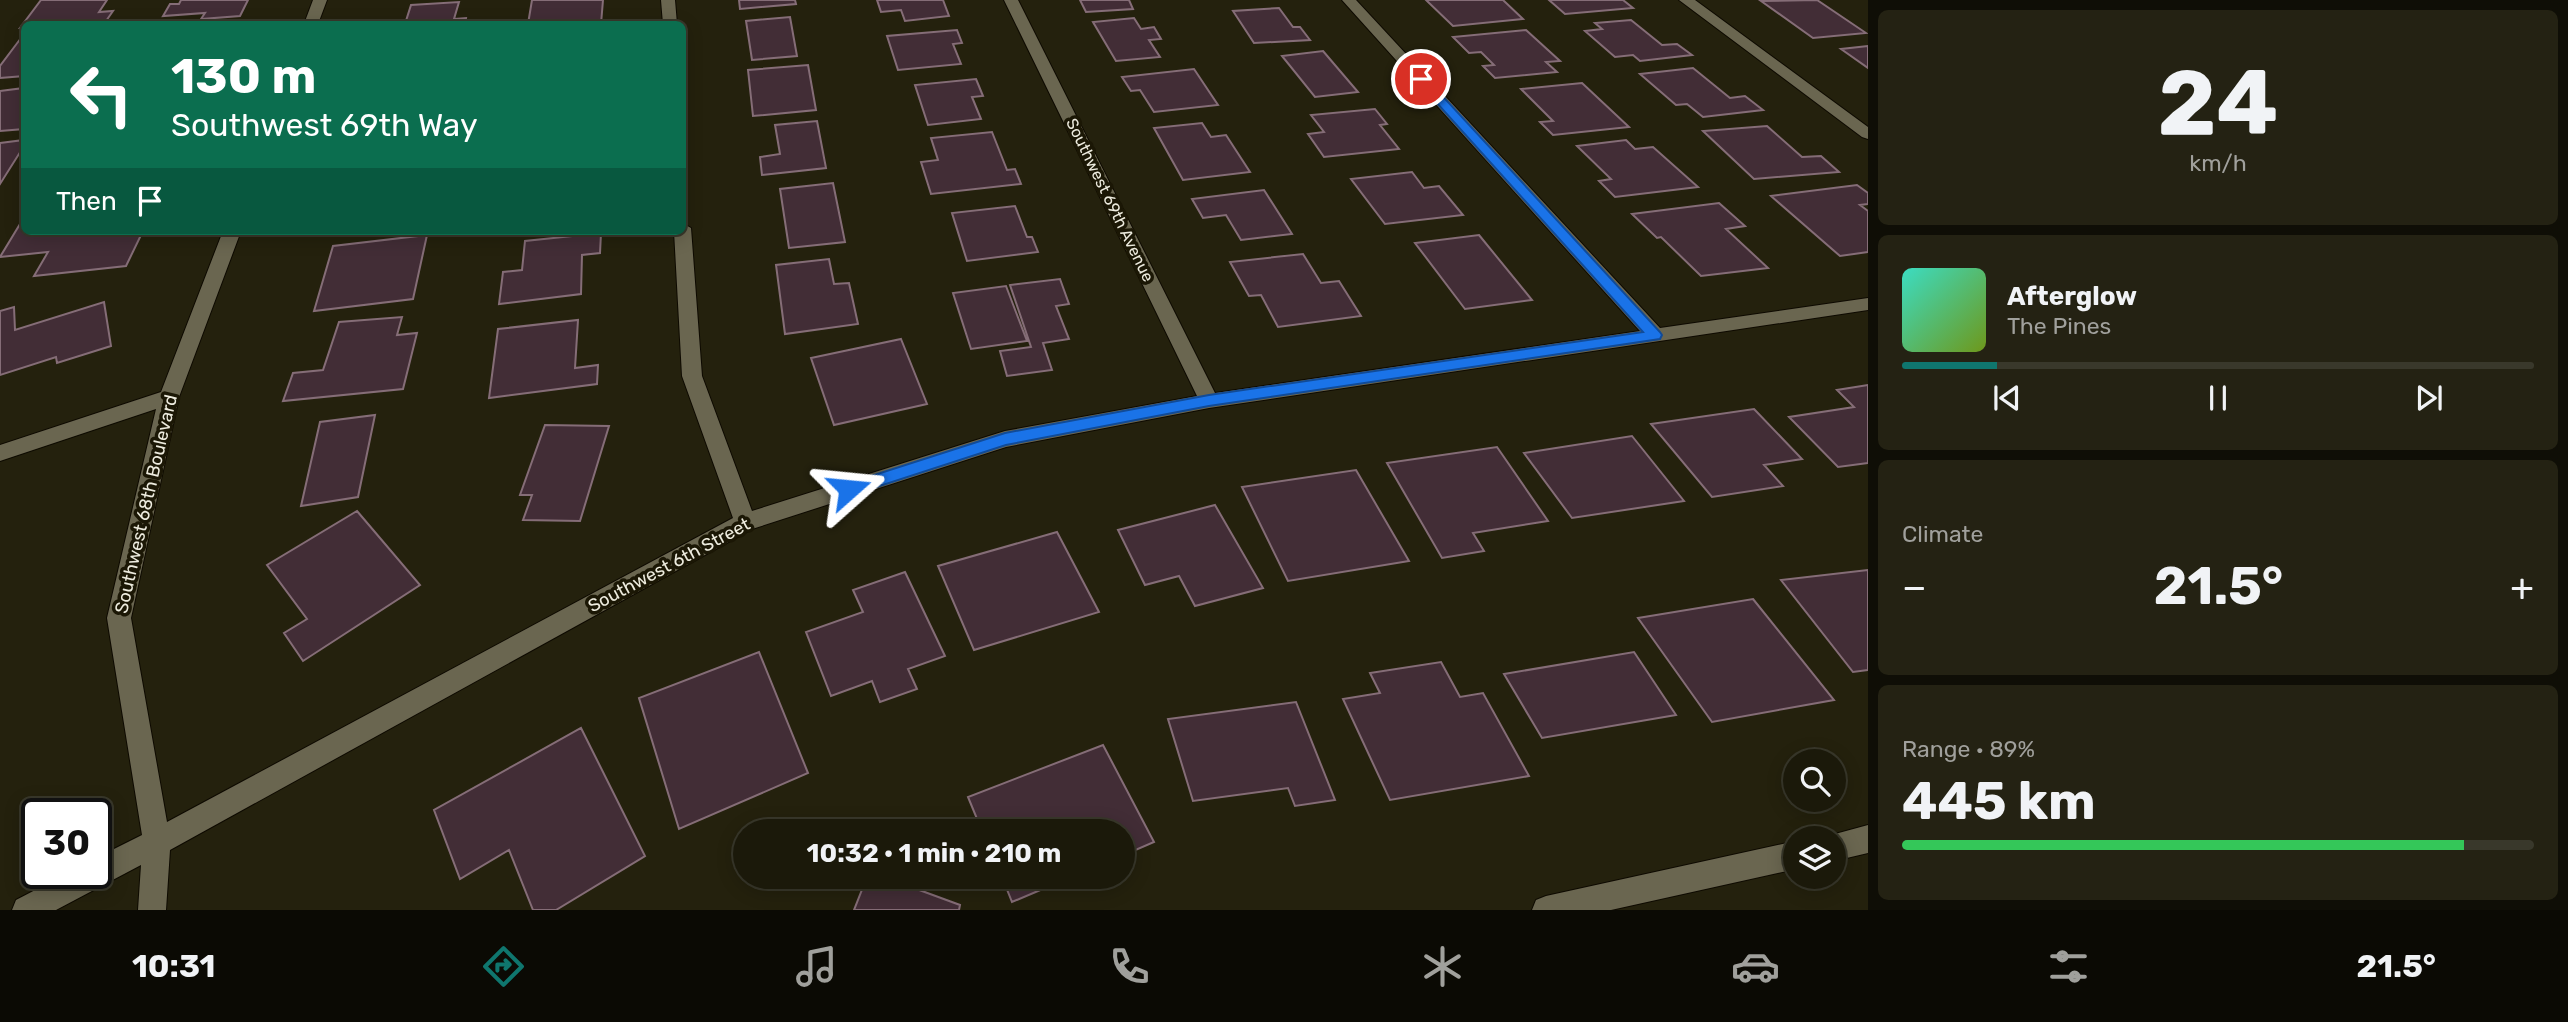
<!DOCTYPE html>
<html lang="en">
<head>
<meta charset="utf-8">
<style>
	body { margin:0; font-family:Rubik,sans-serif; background:#242213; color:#f1f3f6; height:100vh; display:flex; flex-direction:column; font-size:26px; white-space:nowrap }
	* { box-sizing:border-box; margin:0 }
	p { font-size:23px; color:#a0a09c }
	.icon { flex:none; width:38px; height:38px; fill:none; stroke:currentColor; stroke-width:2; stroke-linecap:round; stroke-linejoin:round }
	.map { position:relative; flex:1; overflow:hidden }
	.sheet { display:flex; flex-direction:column; gap:10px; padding:10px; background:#0f0e06; width:700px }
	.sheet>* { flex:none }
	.banner { position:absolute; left:21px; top:21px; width:665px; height:214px; border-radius:10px; box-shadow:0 4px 18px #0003,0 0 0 2px #39382b; background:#0b6e4f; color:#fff; overflow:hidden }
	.buttons { position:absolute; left:1783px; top:749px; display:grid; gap:14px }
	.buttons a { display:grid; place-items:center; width:63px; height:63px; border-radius:50%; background:#1b190a; box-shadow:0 4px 18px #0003,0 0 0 2px #39382b; font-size:35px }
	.speed { position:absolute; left:21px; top:798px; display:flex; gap:14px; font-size:35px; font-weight:700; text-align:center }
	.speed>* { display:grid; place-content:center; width:91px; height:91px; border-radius:50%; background:#1b190a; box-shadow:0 4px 18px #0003,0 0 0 2px #39382b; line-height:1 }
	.speed .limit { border:4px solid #111; border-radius:10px; background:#fff; color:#111 }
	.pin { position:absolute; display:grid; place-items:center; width:60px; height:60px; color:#fff; margin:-30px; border:4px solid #fff; border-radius:50%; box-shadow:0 2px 7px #0007 }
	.me { position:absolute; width:77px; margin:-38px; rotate:72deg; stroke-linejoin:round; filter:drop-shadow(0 0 5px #0008) }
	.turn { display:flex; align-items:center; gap:24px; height:147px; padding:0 35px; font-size:32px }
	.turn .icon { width:91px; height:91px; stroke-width:2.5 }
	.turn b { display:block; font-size:49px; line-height:60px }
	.then { display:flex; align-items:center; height:66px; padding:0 35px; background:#0003; gap:14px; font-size:26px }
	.big { font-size:52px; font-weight:700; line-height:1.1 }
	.sheet .tile { flex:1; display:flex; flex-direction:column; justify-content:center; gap:10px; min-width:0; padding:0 24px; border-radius:10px; background:#242213 }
	.sheet .dial { align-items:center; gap:0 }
	.dial b { font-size:91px; line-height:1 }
	.song { display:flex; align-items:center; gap:21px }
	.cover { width:84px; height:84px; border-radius:10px; background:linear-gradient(135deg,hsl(170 70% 55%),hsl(80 70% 35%)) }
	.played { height:7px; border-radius:4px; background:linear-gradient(90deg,#0f766e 15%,#39382b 15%) }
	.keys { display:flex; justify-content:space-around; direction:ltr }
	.heat { display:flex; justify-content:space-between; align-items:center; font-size:38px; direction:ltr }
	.charge { height:10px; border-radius:5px; background:linear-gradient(90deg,#34c759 89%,#39382b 0) }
	.trip { position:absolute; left:733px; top:819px; width:402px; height:70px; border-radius:35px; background:#1b190a; box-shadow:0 4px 18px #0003,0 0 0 2px #39382b; font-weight:700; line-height:70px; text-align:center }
	.menu { display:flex; height:112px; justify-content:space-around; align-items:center; background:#0b0a04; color:#a0a09c }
	.menu .icon { width:49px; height:49px }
	.menu .active { color:#0f766e }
	.menu b { font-size:32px; color:#f1f3f6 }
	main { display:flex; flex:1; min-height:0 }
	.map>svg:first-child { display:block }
	.building { fill:#422d36; stroke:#856d77; stroke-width:2 }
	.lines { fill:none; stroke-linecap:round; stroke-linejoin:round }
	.minor-casing { stroke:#0e0a00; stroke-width:2 }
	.minor { fill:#6a6650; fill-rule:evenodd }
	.route { fill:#1a73e8; stroke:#114b97; stroke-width:2 }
	.labels { text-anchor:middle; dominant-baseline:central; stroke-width:7; stroke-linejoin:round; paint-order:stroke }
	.far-street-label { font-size:16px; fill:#edebde; stroke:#1b1705 }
	.street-label { font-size:18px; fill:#edebde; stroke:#1b1705 }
</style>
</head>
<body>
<main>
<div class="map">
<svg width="1868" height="910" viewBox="0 0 1868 910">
	<rect width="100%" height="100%" fill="#24210d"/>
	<path class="building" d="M41 0H107L99 12 113 11 106 21 24 24V28H20Z
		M181 0H248L240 16 201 19 205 13 163 16 170 4H179Z
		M532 0H603L601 24H528Z
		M739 0H795L796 4 740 9Z
		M877 0H943L949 16 905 21 901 10 881 12Z
		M1080 0H1129L1133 9 1086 12Z
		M1426 0H1503L1523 19 1453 26Z
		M1549 0H1623L1633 8 1565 14Z
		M1817 0 1866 33 1813 38 1761 1Z
		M459 2 454 19 466 18 465 24H405L411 5Z
		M1279 8 1293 27H1300L1310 40 1254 43 1233 11Z
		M790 17 797 56 752 60 746 21Z
		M1134 18 1141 29 1154 27 1161 39 1149 40 1160 57 1116 61 1093 22Z
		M1631 20 1662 45 1677 44 1692 55 1640 61 1633 55 1615 57 1585 31 1602 29 1595 23Z
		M957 30 962 43 953 44 961 64 898 70 887 36Z
		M1526 30 1560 61 1546 62 1557 72 1495 78 1483 66 1494 65 1481 52 1469 53 1453 37Z
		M24 37V76L0 78V66L21 38Z
		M1868 46V68L1841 49Z
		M1323 51 1358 92 1315 97 1282 56Z
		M808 65 816 110 753 116 748 70Z
		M1693 68 1730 98 1745 96 1763 110 1703 117 1687 104 1676 105 1640 74Z
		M1194 69 1218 105 1154 112 1140 90 1131 91 1122 77Z
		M976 79 983 96 972 97 981 119 928 125 915 85Z
		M1582 83 1629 127 1553 135 1540 122 1553 121 1521 89Z
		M24 88V129L0 131V91Z
		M1375 109 1387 124 1380 125 1399 149 1324 157 1308 134 1324 132 1311 115Z
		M817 121 826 168 762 175 760 157 780 154 775 125Z
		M1202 123 1211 137 1226 135 1250 172 1183 180 1154 128Z
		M1767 126 1802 157 1821 156 1839 172 1754 179 1703 131Z
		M992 132 1007 170 1015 169 1021 184 931 194 921 162 938 160 931 138Z
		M24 140V146L0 184V143Z
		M1626 140 1635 149 1653 147 1698 187 1615 197 1599 181 1611 179 1577 146Z
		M1412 172 1424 188 1439 186 1463 215 1385 224 1351 179Z
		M833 183 845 242 789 248 780 189Z
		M1857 185 1868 193V204L1860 205 1868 211V252L1840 256 1771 196Z
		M1264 190 1292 234 1241 240 1226 215 1203 218 1192 199Z
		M1719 203 1745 226 1726 229 1768 268 1701 276 1661 237 1657 238 1632 214Z
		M1015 206 1027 237H1032L1038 252 967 261 952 213Z
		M20 224H24V231H143L126 266 34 276 48 252 0 257Z
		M601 233 600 253 582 255 581 294 499 304 503 272 522 270 525 241Z
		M427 235 413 299 314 311 333 246Z
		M1479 235 1532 300 1465 309 1415 243Z
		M1303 254 1321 283 1339 281 1361 316 1278 327 1261 295 1249 296 1230 262Z
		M829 259 834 284 849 283 858 324 785 334 776 265Z
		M1060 279 1069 304 1056 306 1069 339 1043 343 1052 370 1007 376 1000 351 1031 347 1010 285Z
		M1006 286 1027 341 971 349 953 293Z
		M104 302 111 346 57 363 56 357 0 375V311L14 307 15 330Z
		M402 317 397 335 417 333 403 389 283 401 293 373 323 370 339 322Z
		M578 320 575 368 598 365 597 384 489 398 498 329Z
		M901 339 927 404 834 425 811 358Z
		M1868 385V463L1838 467 1789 417 1854 407 1837 390Z
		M1754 409 1802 459 1764 465 1783 486 1712 497 1651 424Z
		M375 415 358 497 301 506 320 422Z
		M545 425 609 426 580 521 523 520 532 495H520Z
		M1632 436 1684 501 1572 518 1524 453Z
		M1497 447 1548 521 1473 533 1484 551 1442 558 1387 463Z
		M1356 470 1409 561 1288 581 1242 487Z
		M1215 505 1263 588 1195 606 1179 576 1145 585 1118 530Z
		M357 511 420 585 303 661 284 633 307 619 267 565Z
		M1057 532 1099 612 974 650 938 566Z
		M1868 570V670L1853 672 1781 580Z
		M905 572 945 656 908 669 917 689 880 702 872 681 831 696 806 632 863 612 853 590Z
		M1753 599 1834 700 1712 722 1638 618Z
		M759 652 808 773 679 829 639 698Z
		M1634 652 1676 715 1542 738 1504 674Z
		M1441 662 1460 697 1483 693 1529 776 1390 800 1343 699 1380 693 1370 673Z
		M1296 702 1335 800 1295 806 1288 788 1193 801 1168 719Z
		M581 728 645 856 556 910H533L509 850 460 879 434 810Z
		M1103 745 1154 842 1124 855V831H982L968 797Z
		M867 877H884L960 905 959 910H854Z
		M1002 877H1071L1012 902Z"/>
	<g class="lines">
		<g class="minor-casing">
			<path id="minor" d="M313 0H327L318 24H304Z
				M661 0H675L677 24H663Z
				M1004 0H1018L1215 393 1640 331 1342 0H1356L1660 328 1868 298V310L1209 408 1006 447 752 529 170 850 166 910H138L141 865 56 910H12L16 900 68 873H96V858L142 835 107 618 156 409 0 461V445L161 392 223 231H241L179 397 131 618 167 822 733 518 682 376 674 231H682V223L691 228 702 376 752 511 1005 431 1197 396Z
				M1679 0H1695L1868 127V139L1862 137Z
				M1868 825V853L1834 861V838L1824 837Z
				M1796 841V869L1611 910H1532L1536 900 1546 896Z"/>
		</g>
		<use href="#minor" class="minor"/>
	</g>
	<path class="route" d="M1417 77H1425L1660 332 1662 335 1660 339 1209 406 1006 445 849 496 843 494 841 489 843 485 1005 433 1209 395 1643 332 1417 81Z"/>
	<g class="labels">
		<g class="far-street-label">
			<text transform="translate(1110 200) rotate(64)">Southwest 69th Avenue</text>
		</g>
		<g class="street-label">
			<text transform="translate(146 504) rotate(-77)">Southwest 68th Boulevard</text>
			<text transform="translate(669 565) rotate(-28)">Southwest 6th Street</text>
		</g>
	</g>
</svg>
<div class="buttons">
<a><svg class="icon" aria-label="search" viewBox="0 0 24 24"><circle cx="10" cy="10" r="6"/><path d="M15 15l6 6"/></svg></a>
<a><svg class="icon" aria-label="layers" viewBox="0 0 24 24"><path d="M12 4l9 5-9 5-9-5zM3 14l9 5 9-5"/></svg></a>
</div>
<div class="speed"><div class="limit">30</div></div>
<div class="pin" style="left:1421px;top:79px;background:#d93025"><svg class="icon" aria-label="arrive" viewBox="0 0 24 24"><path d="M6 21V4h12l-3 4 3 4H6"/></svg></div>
<svg class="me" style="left:849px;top:489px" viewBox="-20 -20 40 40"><path d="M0-17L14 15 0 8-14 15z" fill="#1a73e8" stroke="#fff" stroke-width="4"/></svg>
<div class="trip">10:32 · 1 min · 210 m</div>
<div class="banner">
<div class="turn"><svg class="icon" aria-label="left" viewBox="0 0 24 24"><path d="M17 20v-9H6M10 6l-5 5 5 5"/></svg><div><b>130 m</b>Southwest 69th Way</div></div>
<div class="then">Then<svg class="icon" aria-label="arrive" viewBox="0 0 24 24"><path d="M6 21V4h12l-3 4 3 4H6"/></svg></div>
</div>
</div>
<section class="sheet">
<div class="tile dial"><b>24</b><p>km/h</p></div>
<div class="tile">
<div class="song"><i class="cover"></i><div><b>Afterglow</b><p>The Pines</p></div></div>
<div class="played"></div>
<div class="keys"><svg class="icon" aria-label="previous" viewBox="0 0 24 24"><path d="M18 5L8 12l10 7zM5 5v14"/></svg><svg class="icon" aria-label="pause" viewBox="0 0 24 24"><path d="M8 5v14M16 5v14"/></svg><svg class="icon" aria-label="next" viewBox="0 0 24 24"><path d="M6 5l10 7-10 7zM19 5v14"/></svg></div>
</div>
<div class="tile"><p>Climate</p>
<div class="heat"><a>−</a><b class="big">21.5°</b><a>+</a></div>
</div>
<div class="tile"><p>Range · 89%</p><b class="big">445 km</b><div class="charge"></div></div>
</section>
</main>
<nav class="menu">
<b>10:31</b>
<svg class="icon active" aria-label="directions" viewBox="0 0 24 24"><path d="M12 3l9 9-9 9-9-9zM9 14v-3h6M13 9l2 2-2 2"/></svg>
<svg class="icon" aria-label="music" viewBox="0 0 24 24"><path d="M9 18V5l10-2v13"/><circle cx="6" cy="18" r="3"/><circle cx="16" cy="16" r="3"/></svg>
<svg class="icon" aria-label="phone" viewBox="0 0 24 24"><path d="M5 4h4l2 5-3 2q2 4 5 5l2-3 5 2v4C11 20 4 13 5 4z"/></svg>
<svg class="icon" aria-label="climate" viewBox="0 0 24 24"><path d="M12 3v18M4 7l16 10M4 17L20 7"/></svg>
<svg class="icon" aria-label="car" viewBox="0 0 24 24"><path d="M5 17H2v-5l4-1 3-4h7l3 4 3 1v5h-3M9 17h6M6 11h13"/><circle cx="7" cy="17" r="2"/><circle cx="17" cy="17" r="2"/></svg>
<svg class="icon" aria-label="filters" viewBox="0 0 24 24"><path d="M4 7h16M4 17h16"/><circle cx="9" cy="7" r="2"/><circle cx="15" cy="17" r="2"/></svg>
<b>21.5°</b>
</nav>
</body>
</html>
